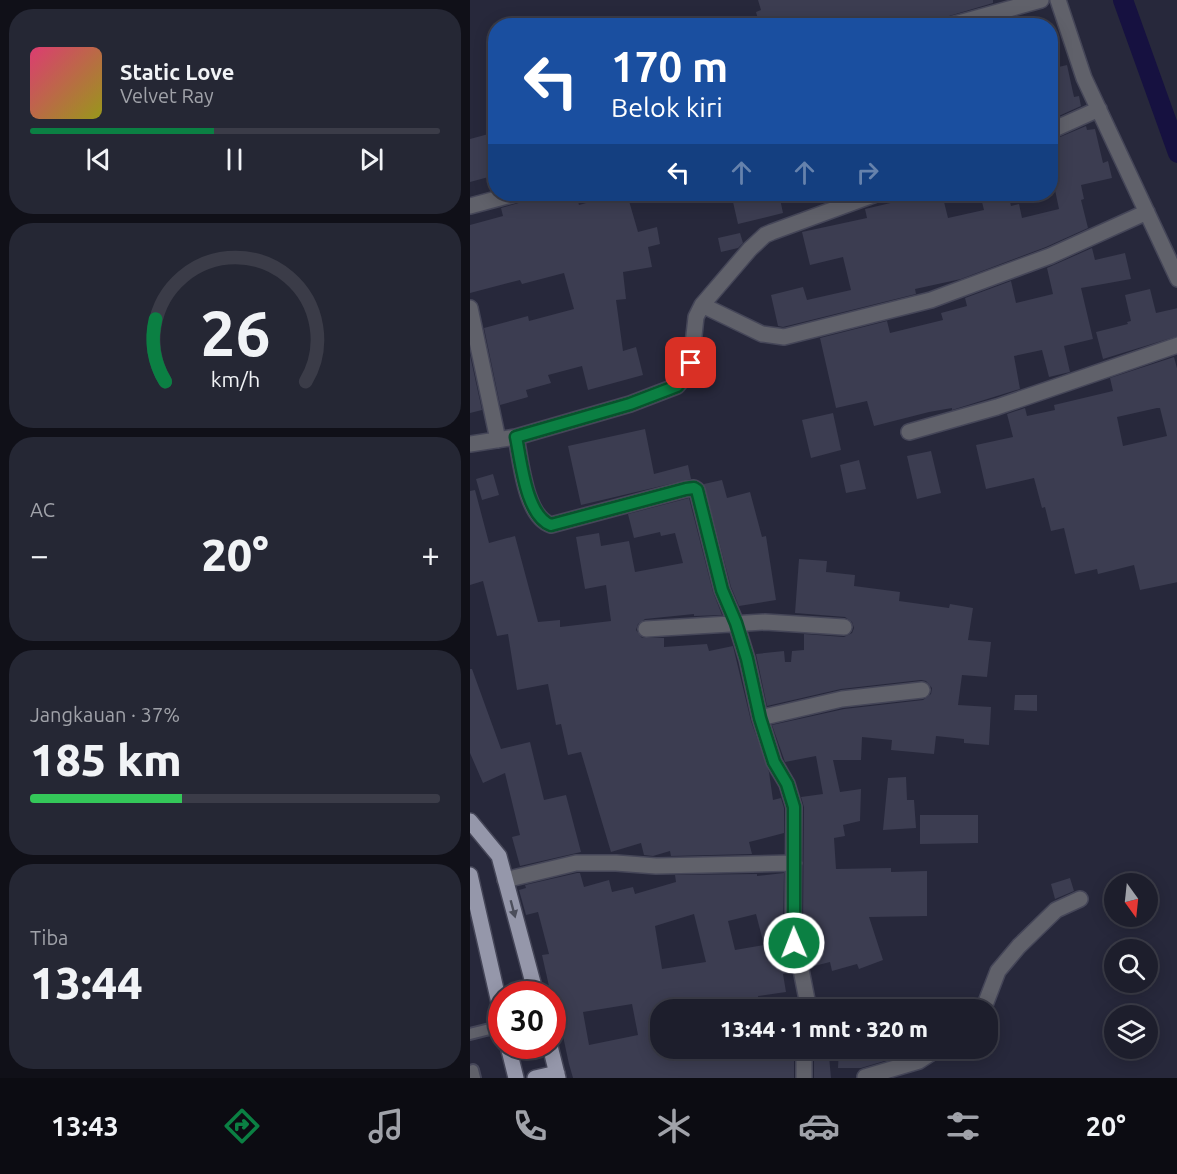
<!DOCTYPE html>
<html lang="id">
<head>
<meta charset="utf-8">
<style>
	body { margin:0; font-family:Ubuntu,sans-serif; background:#252734; color:#f1f3f6; height:100vh; display:flex; flex-direction:column; font-size:22px; white-space:nowrap }
	* { box-sizing:border-box; margin:0 }
	p { font-size:20px; color:#a0a2a9 }
	.icon { flex:none; width:33px; height:33px; fill:none; stroke:currentColor; stroke-width:2; stroke-linecap:round; stroke-linejoin:round }
	.map { position:relative; flex:1; overflow:hidden }
	.details { display:flex; flex-direction:column; gap:9px; padding:9px; background:#101018; width:470px }
	.details>* { flex:none }
	.banner { position:absolute; left:18px; top:18px; width:570px; height:183px; border-radius:24px; box-shadow:0 3px 15px #0003,0 0 0 2px #3b3c48; background:#1a4fa0; color:#fff; overflow:hidden }
	.needle { width:39px; rotate:165deg }
	.fabs { position:absolute; left:634px; top:873px; display:grid; gap:12px }
	.fabs a { display:grid; place-items:center; width:54px; height:54px; border-radius:50%; background:#1d1e2c; box-shadow:0 3px 15px #0003,0 0 0 2px #3b3c48; font-size:30px }
	.speed { position:absolute; left:18px; top:981px; display:flex; gap:12px; font-size:30px; font-weight:700; text-align:center }
	.speed>* { display:grid; place-content:center; width:78px; height:78px; border-radius:50%; background:#1d1e2c; box-shadow:0 3px 15px #0003,0 0 0 2px #3b3c48; line-height:1 }
	.speed .limit { border:9px solid #d22; background:#fff; color:#111 }
	.pin { position:absolute; display:grid; place-items:center; width:51px; height:51px; color:#fff; margin:-26px; border-radius:12px; box-shadow:0 3px 9px #0006 }
	.me { position:absolute; width:66px; margin:-33px; rotate:359deg; stroke-linejoin:round; filter:drop-shadow(0 0 4px #0008) }
	.turn { display:flex; align-items:center; gap:21px; height:126px; padding:0 24px; font-size:27px }
	.turn .icon { width:78px; height:78px; stroke-width:2.5 }
	.turn b { display:block; font-size:42px; line-height:51px }
	.lanes { display:flex; align-items:center; height:57px; padding:0 24px; background:#0003; justify-content:center; gap:30px; direction:ltr }
	.lanes .off { opacity:.35 }
	.big { font-size:45px; font-weight:800; line-height:1.1 }
	.details .tile { flex:1; display:flex; flex-direction:column; justify-content:center; gap:9px; min-width:0; padding:0 21px; border-radius:24px; background:#252734 }
	.details .dial { align-items:center; gap:0 }
	.dial svg { height:156px; overflow:visible; fill:none; stroke:#3b3c48; stroke-width:7; stroke-linecap:round; text-anchor:middle }
	.dial text { fill:#f1f3f6; stroke:none }
	.song { display:flex; align-items:center; gap:18px }
	.cover { width:72px; height:72px; border-radius:9px; background:linear-gradient(135deg,hsl(340 70% 55%),hsl(60 70% 35%)) }
	.played { height:6px; border-radius:3px; background:linear-gradient(90deg,#0b8043 45%,#3b3c48 45%) }
	.keys { display:flex; justify-content:space-around; direction:ltr }
	.heat { display:flex; justify-content:space-between; align-items:center; font-size:33px; direction:ltr }
	.charge { height:9px; border-radius:4px; background:linear-gradient(90deg,#34c759 37%,#3b3c48 0) }
	.trip { position:absolute; left:180px; top:999px; width:348px; height:60px; border-radius:24px; background:#1d1e2c; box-shadow:0 3px 15px #0003,0 0 0 2px #3b3c48; font-weight:800; line-height:60px; text-align:center }
	.menu { display:flex; height:96px; justify-content:space-around; align-items:center; background:#0c0c12; color:#a0a2a9 }
	.menu .icon { width:42px; height:42px }
	.menu .on { color:#0b8043 }
	.menu b { font-size:27px; color:#f1f3f6 }
	main { display:flex; flex:1; min-height:0 }
	.map>svg:first-child { display:block }
	.lines { fill:none; stroke-linecap:round; stroke-linejoin:round }
	.canal { stroke:#161140; stroke-width:20 }
	.building { fill:#3c3d51; fill-rule:evenodd }
	.lane-casing { stroke:#454658; stroke-width:14 }
	.street-casing { stroke:#454658; stroke-width:18 }
	.primary-casing { stroke:#454658; stroke-width:18 }
	.lane { stroke:#60616a; stroke-width:10 }
	.street { stroke:#60616a; stroke-width:15 }
	.primary { stroke:#9597aa; stroke-width:15 }
	.oneway { fill:#4c4e5b }
	.route-casing { stroke:#07532c; stroke-width:15 }
	.route { stroke:#0b8043; stroke-width:10 }
</style>
</head>
<body>
<main>
<section class="details">
<div class="tile">
<div class="song"><i class="cover"></i><div><b>Static Love</b><p>Velvet Ray</p></div></div>
<div class="played"></div>
<div class="keys"><svg class="icon" aria-label="previous" viewBox="0 0 24 24"><path d="M18 5L8 12l10 7zM5 5v14"/></svg><svg class="icon" aria-label="pause" viewBox="0 0 24 24"><path d="M8 5v14M16 5v14"/></svg><svg class="icon" aria-label="next" viewBox="0 0 24 24"><path d="M6 5l10 7-10 7zM19 5v14"/></svg></div>
</div>
<div class="tile dial"><svg viewBox="0 0 100 80">
<path d="M14 69A42 42 0 1 1 86 69"/>
<path d="M14 69A42 42 0 0 1 9 37" stroke="#0b8043"/>
<text x="50" y="56" font-size="32" font-weight="700">26</text>
<text x="50" y="72" font-size="11">km/h</text>
</svg></div>
<div class="tile"><p>AC</p>
<div class="heat"><a>−</a><b class="big">20°</b><a>+</a></div>
</div>
<div class="tile"><p>Jangkauan · 37%</p><b class="big">185 km</b><div class="charge"></div></div>
<div class="tile"><p>Tiba</p><b class="big">13:44</b></div>
</section>
<div class="map">
<svg width="708" height="1078" viewBox="0 0 708 1078">
	<rect width="100%" height="100%" fill="#27283b"/>
	<g class="lines">
		<path class="canal" d="M653 0 708 153"/>
	</g>
	<path class="building" d="M288 0H523V3L469 19 468 26H290L286 12 291 10Z
		M597 65 604 97 609 96 611 106 580 120V69Z
		M616 126 617 130 625 129 633 163 638 161 642 178 611 185 614 199 611 200 618 228 576 247 491 279 445 289 446 294 313 327 308 326 301 295 333 287 337 300 381 290 373 257 340 265 332 232 397 218 395 209 429 201 427 194H472L478 218 514 210 510 194H538L541 206 549 204 552 218 589 209 581 171 590 169 583 140Z
		M26 132V175L0 182V139Z
		M81 194H106L109 205 138 197V194H157L168 232 187 227 190 244 178 247 182 267 153 272 156 299 146 300 153 351 166 347 173 375 118 390 112 366 78 375 81 383 56 390 58 397 30 405 14 328 58 316 59 321 104 309 94 273 52 284 50 280 0 293V225L33 216 31 208Z
		M287 194H309L313 213 268 224 263 202 288 197Z
		M270 233 273 243 268 248 251 252 248 238Z
		M622 248 625 260 655 253 661 279 611 288 623 339 594 346 600 372 579 377 572 350 544 356 550 389 482 410V408L459 412 404 426 397 401 366 408 350 338 417 321 420 333 473 320 471 313 497 306 495 298 541 281 546 303 583 294 577 268Z
		M680 289 686 313 708 308V336L633 359 626 332 658 324 657 322 661 321 655 295Z
		M0 355 12 410 0 413Z
		M704 357 708 372V582L670 590 664 565 628 574 627 569 605 574 594 528 581 531 575 507 572 508 564 478 516 489 506 445 543 437 537 414 555 408 557 416 585 410 584 405 643 391 640 378ZM687 408H690L697 436 653 446 647 417Z
		M363 413 371 450 341 458 332 420Z
		M175 429 184 474 218 465 221 479 111 505 98 446Z
		M461 451 471 493 447 499 437 456Z
		M389 460 396 489 376 493 370 465Z
		M23 474 29 495 12 500 6 479Z
		M252 480 257 498 280 492 292 537 296 536 306 600 269 606 261 587 234 484Z
		M5 490 19 543 45 536 68 622 90 620V627L141 621 136 585 115 589 106 537 129 533 131 546 159 541 165 572 213 563 205 533 191 536 190 532 164 538 158 514 219 498 243 592 252 615 224 616V614L175 619 168 624 166 630 172 638H194V647L237 644 239 651 263 646 281 721 299 772 303 800 311 798 314 808V833L279 842 282 854 201 856 200 851 183 856 174 855 171 843 141 852 111 752 98 755 91 724 86 725 78 684 47 690 38 634 27 636 13 581 0 585V491Z
		M329 559 357 561 356 572 385 575 384 586 430 592 429 601 479 608 480 604 503 608 498 640 521 642 517 677 492 675 488 705 521 707 519 745 494 743V739L466 736 464 754 421 750 422 740 392 737 391 760H363L370 792 391 789 390 821 373 825 375 836 364 838 366 869 421 868V872L457 871V916L399 917 413 960 389 969 387 964 362 971 360 962 340 967 333 928 334 807 331 797 353 794 346 756 315 762 302 725 374 709 453 700 461 694 462 688 456 681 451 680 371 689 297 706 286 654 314 651 315 662H321L322 651 334 650V634L374 637 382 633 384 628 382 622 375 617 325 613Z
		M0 669H2L31 749 60 742 74 800 96 795 111 852 50 866 42 837 50 835 35 773 13 783 0 753Z
		M545 695H567V711L544 710Z
		M436 777 437 800H444L446 828 413 830 418 778Z
		M450 815H508V843L450 844Z
		M107 873H110L114 887 139 880 142 892 163 887 165 894 206 882 205 875 287 874V876L314 873 313 929 322 972 313 974 316 992 288 996 291 1010H190V1048H324V1078H103L99 1064 88 1013H85L72 955 79 954 68 912 56 915 49 890 56 888 55 885ZM224 914 236 962 192 969 185 926ZM286 914 294 945 265 950 258 921ZM162 1004 168 1035 119 1045 113 1012Z
		M600 878 604 891 585 899 581 884Z
		M369 1048H450L445 1052 391 1068H368Z
		M359 1056 361 1078H344V1058Z"/>
	<g class="lines">
		<g class="lane-casing">
			<path id="lane" d="M0 1034 32 1026
				M3 1070 5 1078"/>
		</g>
		<g class="street-casing">
			<path id="street" d="M588 0 614 78 708 279
				M478 26 571 0
				M580 131 629 109
				M0 206 45 194
				M232 305 292 334 314 337 461 300 580 256 677 212
				M0 308 28 440
				M439 432 527 407 708 345
				M46 437C51 461 55 516 81 525L216 489 224 488 227 490 252 590 266 623 277 659 290 718 304 762 317 784 324 807 323 929 339 1010
				M0 444 46 437 160 404 207 386 216 375 221 363 226 317 232 305 280 249 295 235 302 232 406 194
				M176 629 295 622 374 627
				M290 718 372 699 452 690
				M35 880 106 863H146L186 866 324 863
				M513 1010 528 971 549 946 586 910 610 899
				M334 1048V1078
				M395 1077 449 1061 469 1048"/>
		</g>
		<g class="primary-casing">
			<path id="primary" d="M0 821 29 856 66 994
				M0 875 32 1016
				M38 1046 46 1078
				M80 1046 88 1078
				M65 1078 87 1073"/>
		</g>
		<use href="#lane" class="lane"/>
		<use href="#street" class="street"/>
		<use href="#primary" class="primary"/>
	</g>
	<defs><path id="oneway-solid" d="M-6-.8H1V-3.2L6.5 0L1 3.2V.8H-6Z" transform="scale(1.5)"/></defs>
	<use class="oneway" href="#oneway-solid" transform="translate(43 909) rotate(75)"/>
	<g class="lines">
		<g class="route-casing">
			<path id="route" d="M221 363 216 375 207 386 160 404 46 437C51 461 56 516 81 525L216 489 224 488 227 490 252 590 266 623 277 659 290 718 304 762 317 784 324 807V943"/>
		</g>
		<use href="#route" class="route"/>
	</g>
</svg>
<div class="fabs">
<a><svg class="needle" viewBox="-14 -14 28 28"><path d="M0-13l5 13h-10z" fill="#e53935"/><path d="M0 13l5-13h-10z" fill="#a0a2a9"/></svg></a>
<a><svg class="icon" aria-label="search" viewBox="0 0 24 24"><circle cx="10" cy="10" r="6"/><path d="M15 15l6 6"/></svg></a>
<a><svg class="icon" aria-label="layers" viewBox="0 0 24 24"><path d="M12 4l9 5-9 5-9-5zM3 14l9 5 9-5"/></svg></a>
</div>
<div class="speed"><div class="limit">30</div></div>
<div class="pin" style="left:221px;top:363px;background:#d93025"><svg class="icon" aria-label="arrive" viewBox="0 0 24 24"><path d="M6 21V4h12l-3 4 3 4H6"/></svg></div>
<svg class="me" style="left:324px;top:943px" viewBox="-20 -20 40 40"><circle r="17" fill="#0b8043" stroke="#fff" stroke-width="3"/><path d="M0-11L8 9 0 5-8 9z" fill="#fff"/></svg>
<div class="trip">13:44 · 1 mnt · 320 m</div>
<div class="banner">
<div class="turn"><svg class="icon" aria-label="left" viewBox="0 0 24 24"><path d="M17 20v-9H6M10 6l-5 5 5 5"/></svg><div><b>170 m</b>Belok kiri</div></div>
<div class="lanes"><svg class="icon" aria-label="left" viewBox="0 0 24 24"><path d="M17 20v-9H6M10 6l-5 5 5 5"/></svg><svg class="icon off" aria-label="ahead" viewBox="0 0 24 24"><path d="M12 20V5M6 11l6-6 6 6"/></svg><svg class="icon off" aria-label="ahead" viewBox="0 0 24 24"><path d="M12 20V5M6 11l6-6 6 6"/></svg><svg class="icon off" aria-label="right" viewBox="0 0 24 24"><path d="M7 20v-9h11M14 6l5 5-5 5"/></svg></div>
</div>
</div>
</main>
<nav class="menu">
<b>13:43</b>
<svg class="icon on" aria-label="directions" viewBox="0 0 24 24"><path d="M12 3l9 9-9 9-9-9zM9 14v-3h6M13 9l2 2-2 2"/></svg>
<svg class="icon" aria-label="music" viewBox="0 0 24 24"><path d="M9 18V5l10-2v13"/><circle cx="6" cy="18" r="3"/><circle cx="16" cy="16" r="3"/></svg>
<svg class="icon" aria-label="phone" viewBox="0 0 24 24"><path d="M5 4h4l2 5-3 2q2 4 5 5l2-3 5 2v4C11 20 4 13 5 4z"/></svg>
<svg class="icon" aria-label="climate" viewBox="0 0 24 24"><path d="M12 3v18M4 7l16 10M4 17L20 7"/></svg>
<svg class="icon" aria-label="car" viewBox="0 0 24 24"><path d="M5 17H2v-5l4-1 3-4h7l3 4 3 1v5h-3M9 17h6M6 11h13"/><circle cx="7" cy="17" r="2"/><circle cx="17" cy="17" r="2"/></svg>
<svg class="icon" aria-label="filters" viewBox="0 0 24 24"><path d="M4 7h16M4 17h16"/><circle cx="9" cy="7" r="2"/><circle cx="15" cy="17" r="2"/></svg>
<b>20°</b>
</nav>
</body>
</html>
